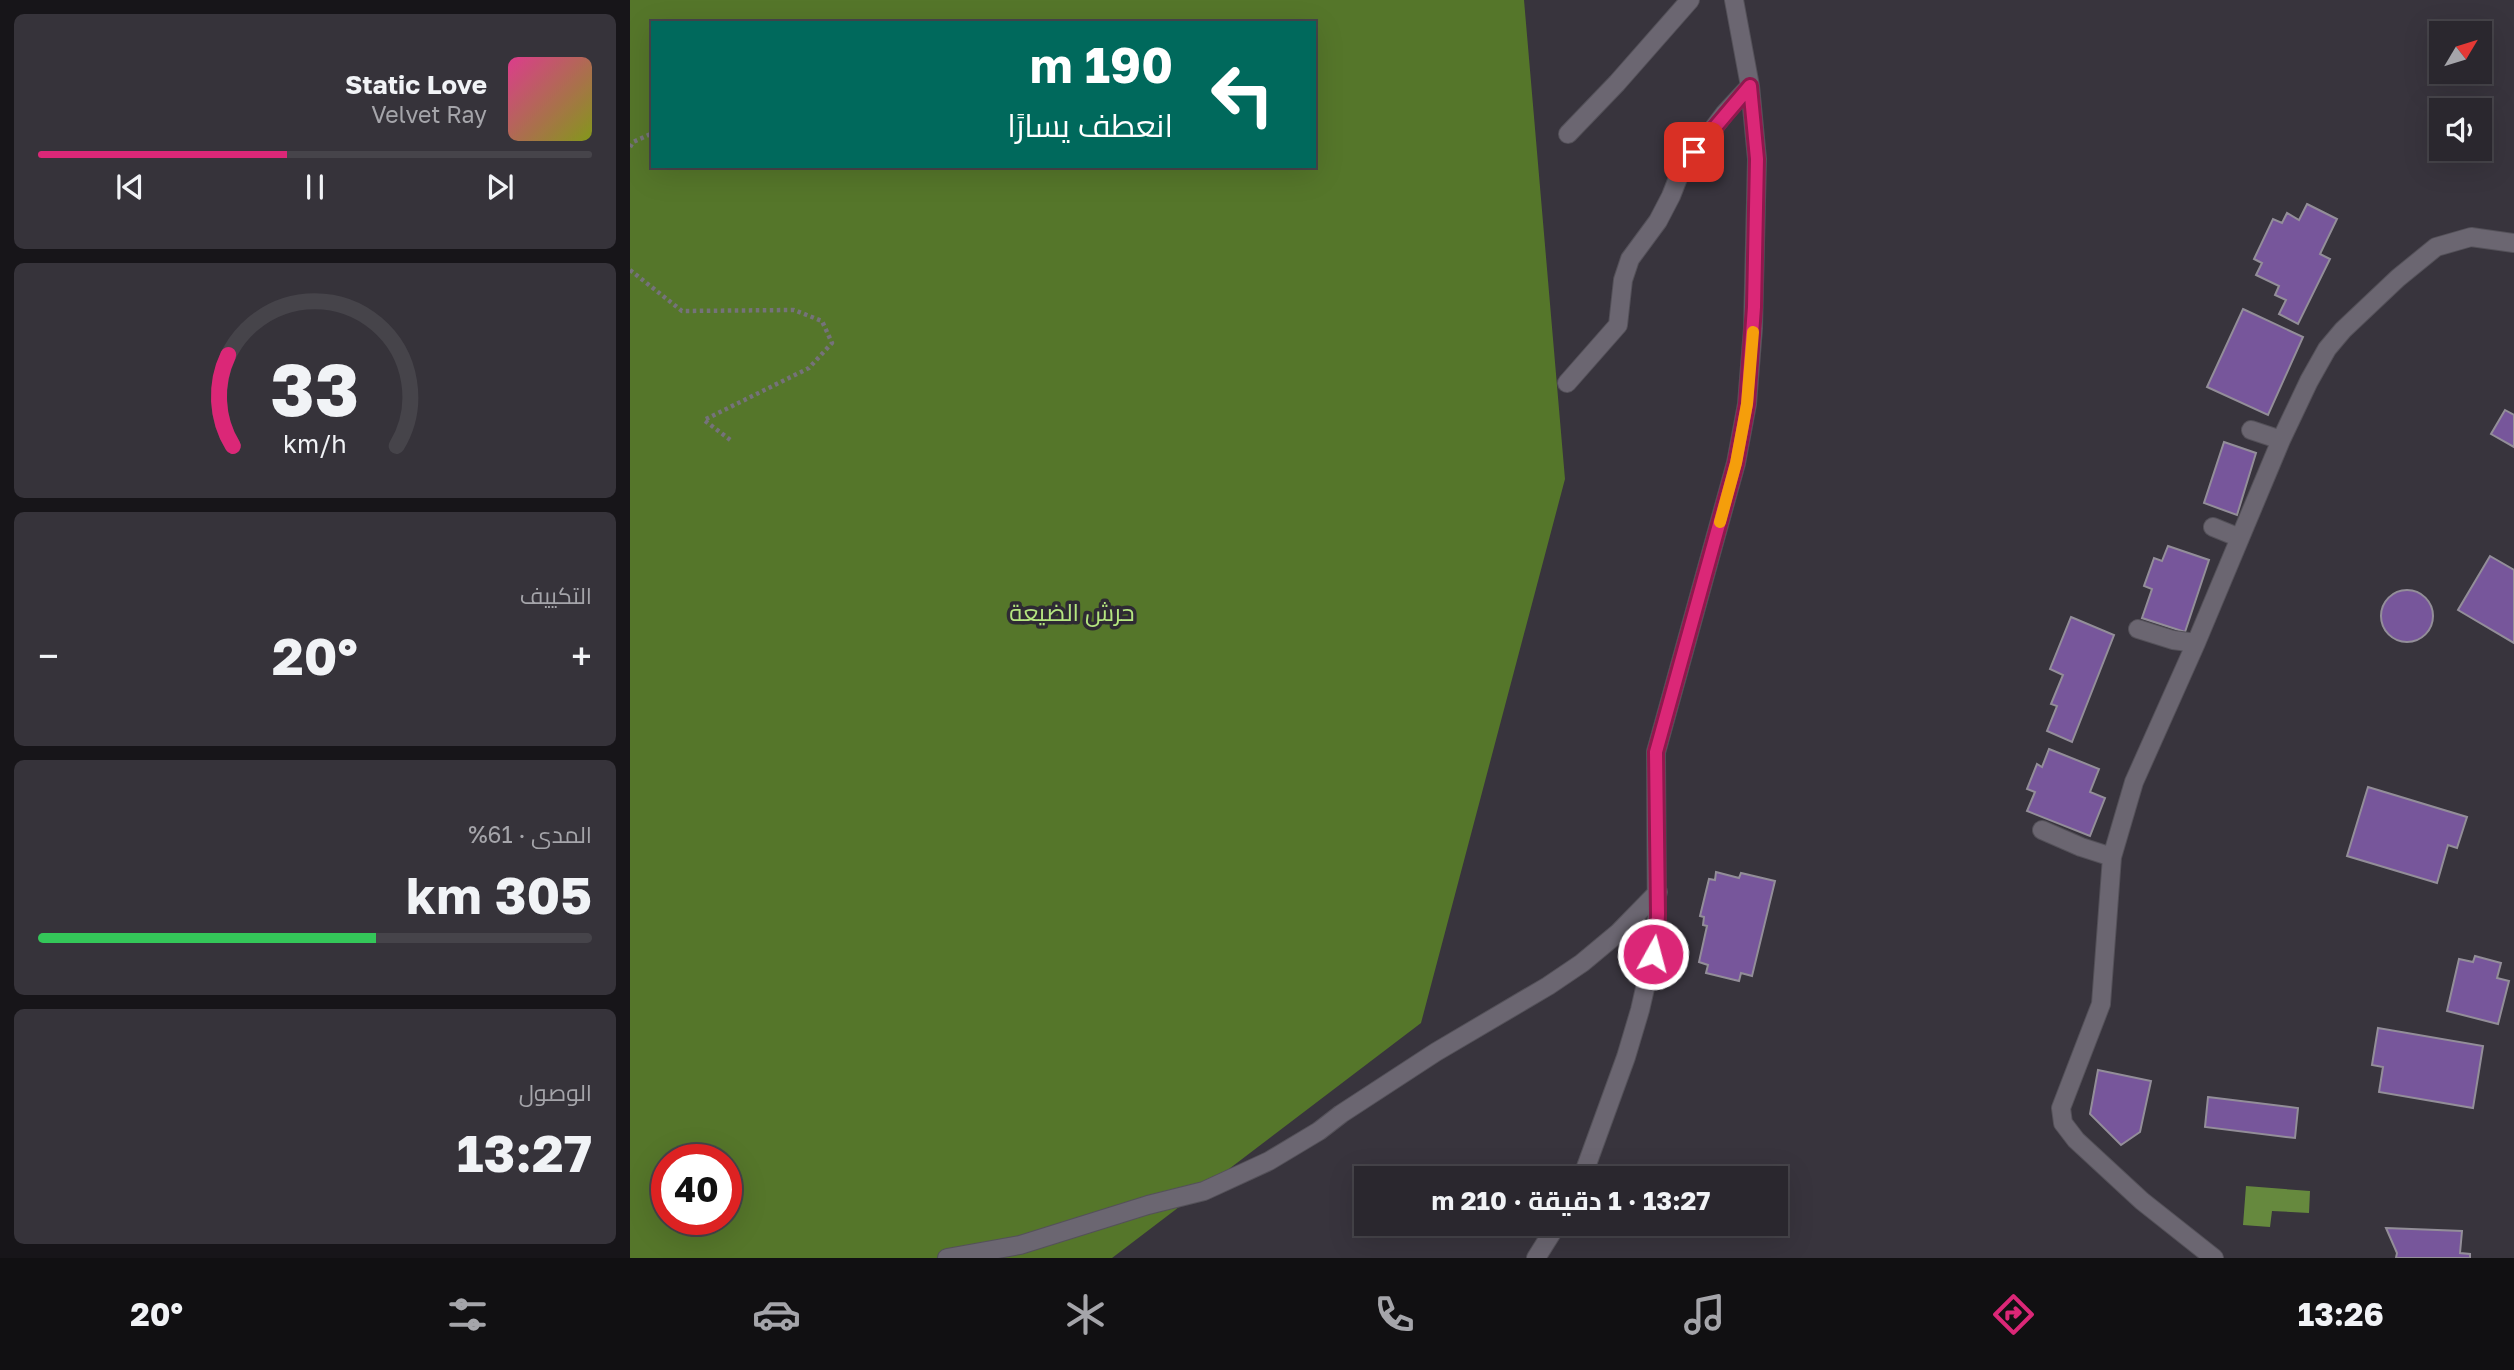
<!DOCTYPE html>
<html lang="ar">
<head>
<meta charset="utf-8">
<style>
	body { margin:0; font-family:"Golos Text",Cairo,sans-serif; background:#36333a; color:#f1f3f6; direction:rtl; height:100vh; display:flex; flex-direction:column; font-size:26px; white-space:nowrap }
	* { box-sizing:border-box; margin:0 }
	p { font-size:23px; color:#a5a5aa }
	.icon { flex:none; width:38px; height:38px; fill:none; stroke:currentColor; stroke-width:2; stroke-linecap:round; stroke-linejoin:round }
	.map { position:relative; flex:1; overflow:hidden; direction:ltr }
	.panel { display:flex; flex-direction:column; gap:14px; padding:14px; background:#171519; width:630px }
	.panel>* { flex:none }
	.top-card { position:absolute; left:21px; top:21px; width:665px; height:147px; border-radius:0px; box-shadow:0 7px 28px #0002,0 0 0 2px #46444a; direction:rtl; background:#00695c; color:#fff; overflow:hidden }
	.needle { width:46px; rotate:52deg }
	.controls { position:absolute; left:1799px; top:21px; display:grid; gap:14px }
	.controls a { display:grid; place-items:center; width:63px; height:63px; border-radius:0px; background:#2a272e; box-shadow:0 7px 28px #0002,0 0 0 2px #46444a; font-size:35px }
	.speed { position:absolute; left:21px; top:1144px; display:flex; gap:14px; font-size:35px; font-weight:700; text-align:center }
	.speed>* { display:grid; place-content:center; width:91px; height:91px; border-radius:50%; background:#2a272e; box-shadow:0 7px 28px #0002,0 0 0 2px #46444a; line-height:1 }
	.speed .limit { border:10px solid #d22; background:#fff; color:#111 }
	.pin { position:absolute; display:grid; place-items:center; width:60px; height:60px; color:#fff; margin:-30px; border-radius:14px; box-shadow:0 4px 10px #0006 }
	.me { position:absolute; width:77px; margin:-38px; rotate:7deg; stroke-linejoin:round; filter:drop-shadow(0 0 5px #0008) }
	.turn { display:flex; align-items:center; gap:24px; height:147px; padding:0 28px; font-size:32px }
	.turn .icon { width:91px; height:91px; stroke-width:2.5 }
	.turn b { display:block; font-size:49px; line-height:60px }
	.big { font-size:52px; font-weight:700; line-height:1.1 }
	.panel .widget { flex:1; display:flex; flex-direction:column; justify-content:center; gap:10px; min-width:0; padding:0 24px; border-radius:10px; background:#36333a }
	.panel .dial { align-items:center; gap:0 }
	.dial svg { height:182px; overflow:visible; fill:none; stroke:#46444a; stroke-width:7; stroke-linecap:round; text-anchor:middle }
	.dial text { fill:#f1f3f6; stroke:none }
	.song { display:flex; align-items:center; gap:21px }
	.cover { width:84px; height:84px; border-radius:10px; background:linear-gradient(135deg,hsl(330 70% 55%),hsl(70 70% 35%)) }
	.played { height:7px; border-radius:4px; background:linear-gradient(90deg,#db2777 45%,#46444a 45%) }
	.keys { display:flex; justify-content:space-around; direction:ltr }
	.heat { display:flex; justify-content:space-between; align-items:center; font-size:38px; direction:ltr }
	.charge { height:10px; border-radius:5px; background:linear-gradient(90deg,#34c759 61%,#46444a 0) }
	.trip { position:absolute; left:724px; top:1166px; width:434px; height:70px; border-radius:0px; background:#2a272e; box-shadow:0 7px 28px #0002,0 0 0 2px #46444a; font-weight:700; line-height:70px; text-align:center; direction:rtl }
	.menu { display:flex; height:112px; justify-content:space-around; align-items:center; background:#111012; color:#a5a5aa }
	.menu .icon { width:49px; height:49px }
	.menu .active { color:#db2777 }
	.menu b { font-size:32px; color:#f1f3f6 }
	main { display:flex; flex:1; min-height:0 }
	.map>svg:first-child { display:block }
	.forest { fill:#55762a; fill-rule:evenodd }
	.water { fill:#66893e }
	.building { fill:#77569b; stroke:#938e99; stroke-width:2 }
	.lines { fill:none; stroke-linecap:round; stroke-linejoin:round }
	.minor-casing { stroke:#545159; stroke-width:20 }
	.path { stroke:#75727a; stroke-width:4.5; stroke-dasharray:3.5 3.5; stroke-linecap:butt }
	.minor { stroke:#6b6671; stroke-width:18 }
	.route-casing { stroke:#8e194d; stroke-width:18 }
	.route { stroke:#db2777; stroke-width:12 }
	.slow { stroke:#f59e0b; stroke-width:12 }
	.labels { text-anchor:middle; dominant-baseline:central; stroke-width:7; stroke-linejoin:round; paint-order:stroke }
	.park-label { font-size:24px; fill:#b5e680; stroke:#2e2a33 }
</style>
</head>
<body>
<main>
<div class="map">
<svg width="1884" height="1258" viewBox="0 0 1884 1258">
	<rect width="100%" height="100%" fill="#38343d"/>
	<path class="forest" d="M0 0H894L935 479 791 1023 482 1258H0ZM23 23H684V166H23ZM37 1160H96V1220H37Z"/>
	<path class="water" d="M1616 1186 1680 1191 1679 1213 1642 1211 1640 1227 1613 1225Z"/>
	<path class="building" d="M1677 204 1707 219 1690 254 1700 259 1668 324 1649 314 1656 300 1645 295 1649 286 1626 275 1632 263 1624 259 1643 219 1652 223 1657 213 1669 220Z
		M1613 309 1673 337 1638 415 1577 387Z
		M1875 410 1884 415V447L1861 434Z
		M1594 442 1626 453 1607 515 1574 503Z
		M1538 546 1579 560 1555 632 1512 618 1522 589 1514 586 1524 558 1532 561Z
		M1860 556 1884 570V643L1828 610Z
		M1751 616a26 26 0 1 1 52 0a26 26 0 1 1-52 0Z
		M1441 617 1484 635 1442 742 1417 731 1427 706 1421 704 1433 675 1420 669Z
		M1419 749 1469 769 1460 792 1475 798 1460 836 1397 811 1405 792 1397 789 1407 764 1412 767Z
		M1738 787 1837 817 1827 848 1818 845 1807 883 1717 856Z
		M1086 872 1109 878 1111 873 1145 881 1122 976 1111 973 1109 981 1076 973 1078 965 1069 962 1077 926 1073 925 1074 917 1070 916 1079 879 1085 880Z
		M1845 956 1871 963 1867 978 1879 981 1868 1024 1817 1011 1829 959 1843 962Z
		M1748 1028 1853 1046 1843 1108 1749 1092 1753 1067 1742 1065Z
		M1468 1070 1521 1081 1510 1132 1491 1145 1460 1114Z
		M1578 1097 1668 1108 1665 1138 1575 1127Z
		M1756 1228 1832 1231 1830 1253 1840 1254V1258H1766L1767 1253Z"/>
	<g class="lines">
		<g class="minor-casing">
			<path id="minor" d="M938 134 987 83 1060 0
				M937 383 988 325 993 280 1000 259 1028 221 1041 196 1050 173 1095 113 1120 86
				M1621 430 1651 440
				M1583 527 1610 538
				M1508 629 1543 640 1566 643
				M1412 830 1451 847 1482 857
				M952 1178 996 1057 1010 1010 1027 936 1026 752 1106 463 1117 404 1123 328 1127 159 1120 86 1104 0
				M317 1258 390 1245 518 1205 574 1191 639 1161 689 1131 711 1114 806 1052 918 986 952 963 988 933 1028 892
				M906 1258 928 1223
				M1584 1258 1512 1201 1446 1140 1433 1123 1431 1108 1471 1004 1482 857 1504 782 1566 643 1651 440 1679 381 1697 349 1713 330 1768 278 1806 247 1841 237 1884 243"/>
		</g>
		<path class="path" d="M0 147 3 142 23 133
			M0 270 52 311 164 310 192 321 202 343 179 368 74 420 103 442"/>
		<use href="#minor" class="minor"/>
	</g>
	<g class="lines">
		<g class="route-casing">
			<path id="route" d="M1023 954 1027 936 1028 914 1026 752 1106 463 1117 404 1124 307 1127 159 1120 86 1064 152"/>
		</g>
		<use href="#route" class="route"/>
		<path class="slow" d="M1090 522 1106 463 1117 404 1123 332"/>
	</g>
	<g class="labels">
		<g class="park-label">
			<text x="442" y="611">حرش الضيعة</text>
		</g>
	</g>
</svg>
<div class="controls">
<a><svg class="needle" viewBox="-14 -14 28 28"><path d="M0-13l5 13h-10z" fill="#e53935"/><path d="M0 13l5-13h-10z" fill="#a5a5aa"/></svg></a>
<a><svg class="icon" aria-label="sound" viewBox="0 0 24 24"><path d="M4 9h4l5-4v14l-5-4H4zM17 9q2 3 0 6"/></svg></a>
</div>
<div class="speed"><div class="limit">40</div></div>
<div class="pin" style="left:1064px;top:152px;background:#d93025"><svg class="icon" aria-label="arrive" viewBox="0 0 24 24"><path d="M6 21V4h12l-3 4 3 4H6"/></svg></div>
<svg class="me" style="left:1023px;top:954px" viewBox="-20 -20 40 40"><circle r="17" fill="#db2777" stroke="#fff" stroke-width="3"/><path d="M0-11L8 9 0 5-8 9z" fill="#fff"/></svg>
<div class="trip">13:27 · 1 دقيقة · 210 m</div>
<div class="top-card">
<div class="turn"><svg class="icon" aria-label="left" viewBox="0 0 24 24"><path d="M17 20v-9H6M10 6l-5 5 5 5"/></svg><div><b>190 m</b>انعطف يسارًا</div></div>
</div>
</div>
<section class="panel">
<div class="widget">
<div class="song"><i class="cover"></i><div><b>Static Love</b><p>Velvet Ray</p></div></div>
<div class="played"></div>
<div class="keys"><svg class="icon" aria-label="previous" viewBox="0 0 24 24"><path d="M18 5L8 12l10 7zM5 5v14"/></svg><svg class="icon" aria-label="pause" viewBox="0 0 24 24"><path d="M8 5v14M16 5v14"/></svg><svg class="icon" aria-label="next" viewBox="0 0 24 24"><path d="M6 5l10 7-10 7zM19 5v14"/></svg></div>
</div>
<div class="widget dial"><svg viewBox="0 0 100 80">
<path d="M14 69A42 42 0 1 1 86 69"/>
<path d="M14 69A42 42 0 0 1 12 29" stroke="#db2777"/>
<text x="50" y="56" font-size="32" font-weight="700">33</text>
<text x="50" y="72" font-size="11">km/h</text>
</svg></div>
<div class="widget"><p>التكييف</p>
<div class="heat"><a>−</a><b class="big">20°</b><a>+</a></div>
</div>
<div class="widget"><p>المدى · 61%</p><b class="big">305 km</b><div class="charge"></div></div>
<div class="widget"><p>الوصول</p><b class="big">13:27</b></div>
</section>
</main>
<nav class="menu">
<b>13:26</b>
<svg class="icon active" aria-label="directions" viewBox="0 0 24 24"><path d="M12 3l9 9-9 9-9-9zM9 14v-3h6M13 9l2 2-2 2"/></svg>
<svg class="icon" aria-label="music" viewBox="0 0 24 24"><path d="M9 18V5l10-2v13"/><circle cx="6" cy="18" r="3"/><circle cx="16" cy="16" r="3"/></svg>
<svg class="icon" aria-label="phone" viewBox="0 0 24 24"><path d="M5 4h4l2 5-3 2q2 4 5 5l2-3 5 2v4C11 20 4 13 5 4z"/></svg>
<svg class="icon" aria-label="climate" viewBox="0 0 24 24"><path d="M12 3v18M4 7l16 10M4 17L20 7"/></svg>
<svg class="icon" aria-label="car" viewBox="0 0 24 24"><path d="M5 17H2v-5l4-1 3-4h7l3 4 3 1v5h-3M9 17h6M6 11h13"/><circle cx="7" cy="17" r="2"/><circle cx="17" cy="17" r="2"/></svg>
<svg class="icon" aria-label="filters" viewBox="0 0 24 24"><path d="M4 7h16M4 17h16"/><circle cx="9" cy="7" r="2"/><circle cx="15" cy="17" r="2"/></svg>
<b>20°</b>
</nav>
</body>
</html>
